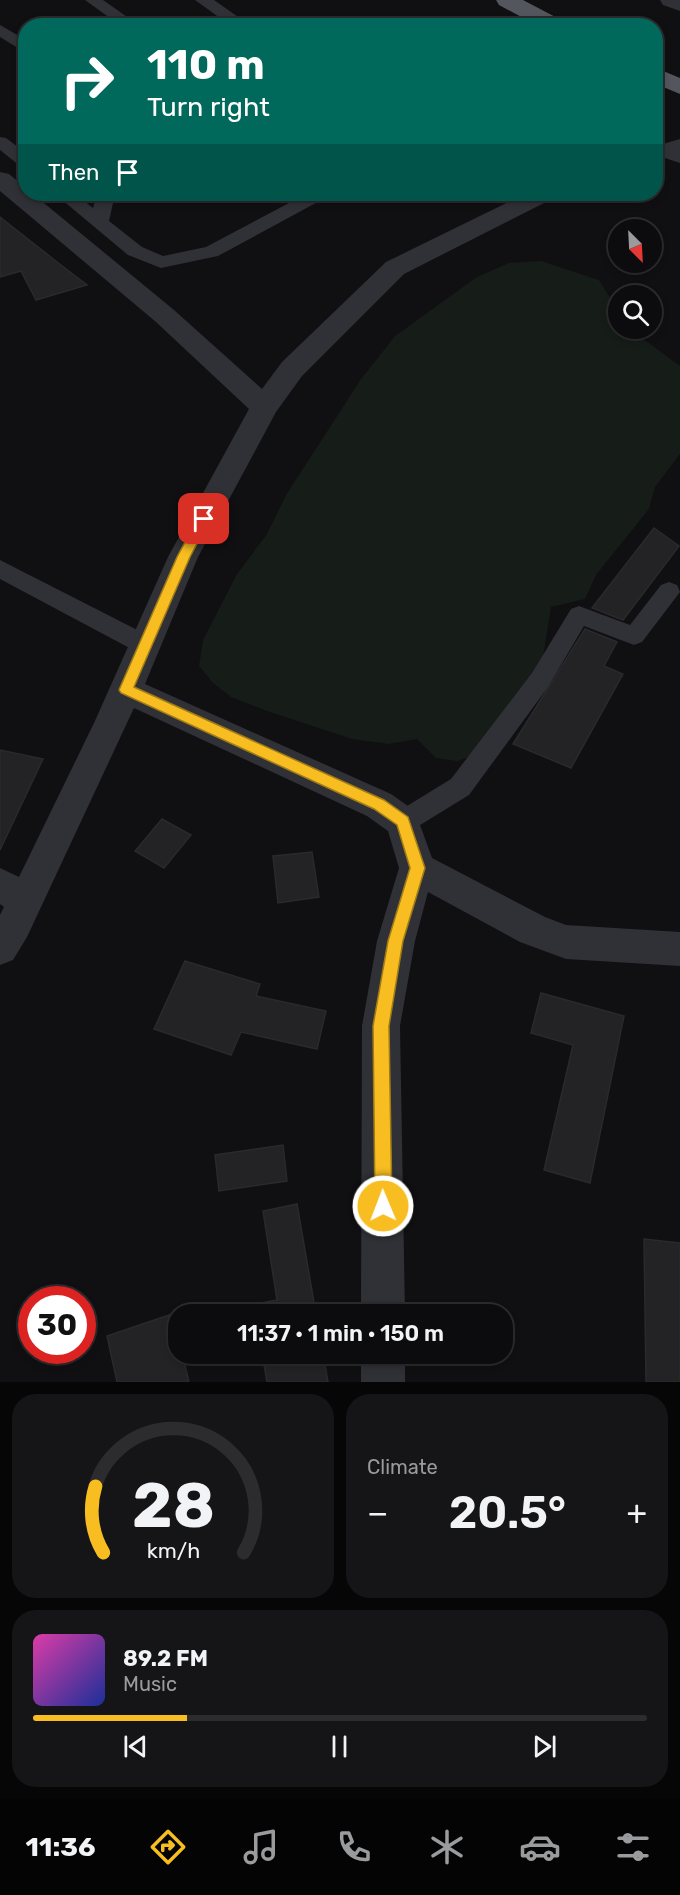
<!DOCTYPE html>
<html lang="en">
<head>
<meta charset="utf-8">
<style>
	body { margin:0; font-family:Rubik,sans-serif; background:#151416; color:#f1f3f6; height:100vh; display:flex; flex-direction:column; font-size:22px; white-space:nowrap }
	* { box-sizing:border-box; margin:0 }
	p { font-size:20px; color:#9a9b9d }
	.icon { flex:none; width:33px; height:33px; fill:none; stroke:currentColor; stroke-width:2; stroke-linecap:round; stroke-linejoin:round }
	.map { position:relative; height:1382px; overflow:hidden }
	.side { display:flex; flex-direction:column; gap:12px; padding:12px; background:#070607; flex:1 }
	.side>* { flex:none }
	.top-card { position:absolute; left:18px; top:18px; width:645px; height:183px; border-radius:24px; box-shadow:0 3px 9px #0003,0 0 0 2px #2c2b2e; background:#00695c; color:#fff; overflow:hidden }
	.needle { width:39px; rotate:156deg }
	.tools { position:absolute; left:608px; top:219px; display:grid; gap:12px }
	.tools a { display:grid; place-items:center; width:54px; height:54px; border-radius:50%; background:#0c0b0d; box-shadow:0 3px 9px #0003,0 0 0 2px #2c2b2e; font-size:30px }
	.speed { position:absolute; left:18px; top:1286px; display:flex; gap:12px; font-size:30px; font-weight:700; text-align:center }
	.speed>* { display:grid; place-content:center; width:78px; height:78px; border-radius:50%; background:#0c0b0d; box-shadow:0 3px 9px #0003,0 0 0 2px #2c2b2e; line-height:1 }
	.speed .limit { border:9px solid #d22; background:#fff; color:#111 }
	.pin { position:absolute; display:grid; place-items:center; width:51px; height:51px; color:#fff; margin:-26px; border-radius:12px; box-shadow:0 3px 9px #0006 }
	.me { position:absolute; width:66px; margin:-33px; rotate:359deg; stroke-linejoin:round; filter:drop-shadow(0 0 4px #0008) }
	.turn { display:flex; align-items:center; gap:21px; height:126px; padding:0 30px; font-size:27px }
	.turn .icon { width:78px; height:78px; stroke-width:2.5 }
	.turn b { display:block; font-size:42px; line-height:51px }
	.then { display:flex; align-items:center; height:57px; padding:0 30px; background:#0003; gap:12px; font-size:22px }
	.big { font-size:45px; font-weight:600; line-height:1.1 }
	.side .widget { flex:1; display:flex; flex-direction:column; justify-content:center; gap:9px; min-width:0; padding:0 21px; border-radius:24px; background:#151416 }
	.side .dial { align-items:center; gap:0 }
	.dial svg { height:156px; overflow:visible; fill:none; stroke:#2c2b2e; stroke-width:7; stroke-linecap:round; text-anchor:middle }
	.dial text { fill:#f1f3f6; stroke:none }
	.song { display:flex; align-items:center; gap:18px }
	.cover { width:72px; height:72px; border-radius:9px; background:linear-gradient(135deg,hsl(320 70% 55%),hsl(230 70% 35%)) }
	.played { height:6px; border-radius:3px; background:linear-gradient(90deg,#f7bd21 25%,#2c2b2e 25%) }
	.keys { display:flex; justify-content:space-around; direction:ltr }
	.heat { display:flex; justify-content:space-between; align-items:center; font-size:33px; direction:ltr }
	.side .tiles { flex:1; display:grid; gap:12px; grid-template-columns:1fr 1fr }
	.widget:last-child { grid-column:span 2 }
	.trip { position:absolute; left:168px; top:1304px; width:345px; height:60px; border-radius:24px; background:#0c0b0d; box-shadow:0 3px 9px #0003,0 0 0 2px #2c2b2e; font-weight:600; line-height:60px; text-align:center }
	.tabs { display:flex; height:96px; justify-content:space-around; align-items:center; background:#050405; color:#9a9b9d }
	.tabs .icon { width:42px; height:42px }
	.tabs .active { color:#f7bd21 }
	.tabs b { font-size:27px; color:#f1f3f6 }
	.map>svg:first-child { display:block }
	.green { fill:#161c17 }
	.building { fill:#232225; stroke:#2a292d; stroke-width:1.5 }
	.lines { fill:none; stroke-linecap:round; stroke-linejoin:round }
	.service { fill:#303136; fill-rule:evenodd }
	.minor { fill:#303136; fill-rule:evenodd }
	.trunk { fill:#54565e; fill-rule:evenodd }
	.route { fill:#f7bd21; stroke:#a17b15; stroke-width:1.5 }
</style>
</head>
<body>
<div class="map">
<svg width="680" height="1382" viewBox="0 0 680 1382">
	<rect width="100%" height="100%" fill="#100f11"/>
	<path class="green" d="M541 261 599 280 618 310V328L630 329 680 366V454L655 487 649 509 596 575 585 599 551 607 543 657 515 700 472 756 457 761 436 758 417 739 389 744 352 739 267 711 231 697 213 683 199 666 203 640 237 574 267 534 286 495 361 379 395 336 477 277 509 263Z"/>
	<path class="building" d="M0 217 57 262 87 285 36 300 21 271 0 277Z
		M654 528 679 546 623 620 592 608Z
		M585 629 617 642 604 666 623 674 571 768 513 744Z
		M0 750 43 759 0 850Z
		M162 819 191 835 164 868 135 851Z
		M312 852 319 897 278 903 273 856Z
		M185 961 260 984 256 996 326 1011 317 1049 241 1032 231 1055 154 1029Z
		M541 993 624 1016 590 1183 544 1170 573 1045 531 1033Z
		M283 1145 287 1181 219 1191 215 1155Z
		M297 1204 316 1314H256L255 1304 277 1300 263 1211Z
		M644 1239 680 1243V1382H646Z
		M172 1314 178 1340V1353H182L189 1382H117L107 1336Z
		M262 1353H323L328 1382H267Z"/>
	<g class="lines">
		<path class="service" d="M85 0H103L140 26H121Z
			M195 0H214L251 26H231Z
			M0 25 26 40V53L0 37Z
			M0 137 6 138 26 153V167L20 166 0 150Z
			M662 146 680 152V163L656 155V148Z
			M55 194H75L93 208 97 194H115L109 221 142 247 163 256 206 247 306 194H328L325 198 218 256 161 268 128 255Z
			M0 560 153 638 157 645 153 652 145 654 137 652 0 579Z
			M669 582 677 585 680 592 642 642 634 645 584 626 548 687 469 795 412 830 403 833 394 830 390 822 394 814 451 779 532 673 571 609 579 606 630 625 661 585Z"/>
		<path class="minor" d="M660 0H680V11L663 5Z
			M680 139V154L656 160V146Z
			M0 172 9 174 26 188V194H33L174 310 262 389 282 362 386 262 525 194H555L552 199 404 274 302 376 276 412 198 557 145 684 391 794 415 811 432 858 545 917 566 925 680 932V966L566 959 520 942 428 892 415 941 400 1026 405 1314H361L362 1026 377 941 399 868 388 831 367 816 134 708 27 937 13 960 0 965V915L4 907 0 904V868L19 877 94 723 168 557 249 409 156 322 0 191Z
			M361 1353H405V1382H361Z"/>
		<path class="trunk" d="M496 0H523L563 21 566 26H538L499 5Z
			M656 68 680 78V94L656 84Z"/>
	</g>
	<path class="route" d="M204 515 210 519 190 557 134 687 384 800 408 817 425 868 403 941 389 1026 392 1206 389 1213 383 1215 377 1213 375 1206 373 1026 388 941 410 868 397 825 374 809 121 693 119 690 177 557 199 516Z"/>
</svg>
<div class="tools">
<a><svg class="needle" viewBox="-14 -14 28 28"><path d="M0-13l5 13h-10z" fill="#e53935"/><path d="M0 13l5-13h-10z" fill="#9a9b9d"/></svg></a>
<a><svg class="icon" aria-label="search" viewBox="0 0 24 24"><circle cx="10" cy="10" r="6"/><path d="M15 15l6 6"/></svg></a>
</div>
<div class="speed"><div class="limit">30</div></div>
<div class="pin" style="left:204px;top:519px;background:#d93025"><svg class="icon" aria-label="arrive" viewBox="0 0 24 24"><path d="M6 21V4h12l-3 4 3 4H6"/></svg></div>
<svg class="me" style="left:383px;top:1206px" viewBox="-20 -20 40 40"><circle r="17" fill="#f7bd21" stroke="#fff" stroke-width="3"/><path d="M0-11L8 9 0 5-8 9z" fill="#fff"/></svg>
<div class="trip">11:37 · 1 min · 150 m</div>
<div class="top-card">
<div class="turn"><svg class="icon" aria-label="right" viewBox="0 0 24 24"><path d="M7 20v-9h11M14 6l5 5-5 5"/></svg><div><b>110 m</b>Turn right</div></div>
<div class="then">Then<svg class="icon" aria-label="arrive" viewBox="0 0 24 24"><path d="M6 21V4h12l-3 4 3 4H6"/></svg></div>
</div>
</div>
<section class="side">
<div class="tiles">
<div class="widget dial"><svg viewBox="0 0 100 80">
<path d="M14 69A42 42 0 1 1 86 69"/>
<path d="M14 69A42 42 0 0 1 10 35" stroke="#f7bd21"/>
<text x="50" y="56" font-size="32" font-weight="700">28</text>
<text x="50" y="72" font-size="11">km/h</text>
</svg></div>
<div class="widget"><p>Climate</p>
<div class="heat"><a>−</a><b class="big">20.5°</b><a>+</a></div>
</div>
<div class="widget">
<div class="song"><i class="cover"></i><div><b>89.2 FM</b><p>Music</p></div></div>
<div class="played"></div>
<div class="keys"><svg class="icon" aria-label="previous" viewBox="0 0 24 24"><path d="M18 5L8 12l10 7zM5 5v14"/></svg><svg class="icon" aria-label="pause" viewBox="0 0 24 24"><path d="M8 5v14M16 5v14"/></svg><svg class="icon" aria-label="next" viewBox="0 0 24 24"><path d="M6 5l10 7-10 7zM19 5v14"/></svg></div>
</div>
</div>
</section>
<nav class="tabs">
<b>11:36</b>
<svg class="icon active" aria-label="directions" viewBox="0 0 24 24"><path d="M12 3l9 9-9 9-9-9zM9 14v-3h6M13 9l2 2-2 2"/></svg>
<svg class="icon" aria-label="music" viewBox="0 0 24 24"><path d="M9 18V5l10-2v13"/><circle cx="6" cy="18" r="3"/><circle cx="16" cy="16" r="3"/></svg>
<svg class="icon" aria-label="phone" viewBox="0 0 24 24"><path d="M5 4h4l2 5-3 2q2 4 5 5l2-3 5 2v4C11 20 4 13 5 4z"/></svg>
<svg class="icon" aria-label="climate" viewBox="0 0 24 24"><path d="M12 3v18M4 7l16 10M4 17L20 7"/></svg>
<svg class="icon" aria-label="car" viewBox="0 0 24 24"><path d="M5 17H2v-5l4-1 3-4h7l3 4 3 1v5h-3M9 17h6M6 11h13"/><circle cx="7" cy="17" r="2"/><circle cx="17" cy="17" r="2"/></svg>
<svg class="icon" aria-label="filters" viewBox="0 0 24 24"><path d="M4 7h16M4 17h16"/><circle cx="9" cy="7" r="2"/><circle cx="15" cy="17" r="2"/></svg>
</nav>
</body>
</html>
